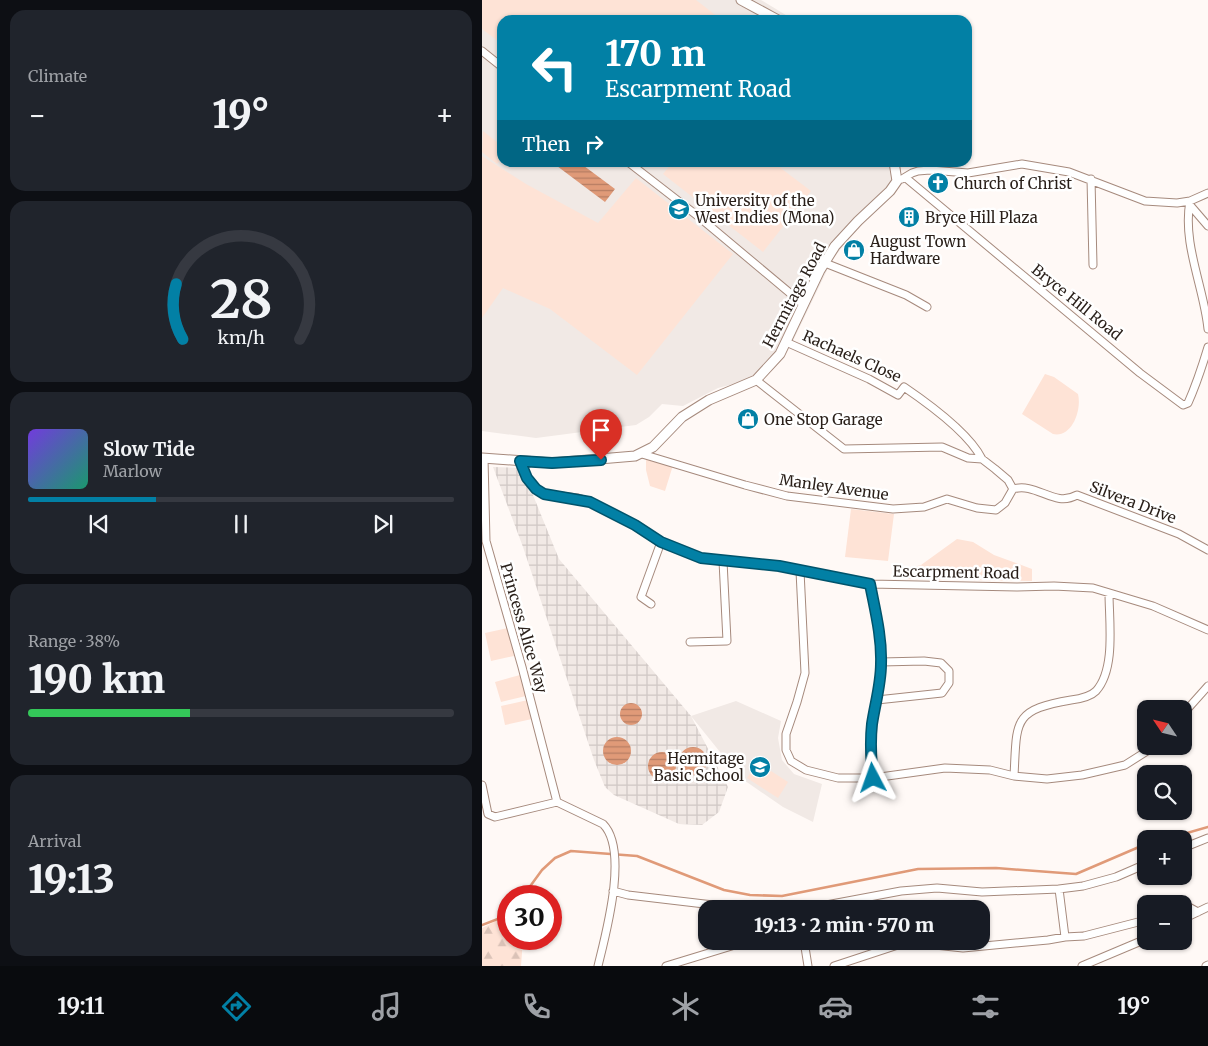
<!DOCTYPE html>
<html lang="en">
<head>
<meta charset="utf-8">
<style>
	body { margin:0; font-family:Merriweather,serif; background:#20242c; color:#f1f3f6; height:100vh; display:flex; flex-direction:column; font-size:19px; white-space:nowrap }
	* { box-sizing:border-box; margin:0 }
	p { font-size:16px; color:#9ea1a6 }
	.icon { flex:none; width:28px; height:28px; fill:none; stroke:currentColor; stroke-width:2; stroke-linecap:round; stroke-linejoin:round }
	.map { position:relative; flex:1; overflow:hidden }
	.sheet { display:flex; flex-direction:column; gap:10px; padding:10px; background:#0d0f14; width:482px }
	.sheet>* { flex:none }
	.top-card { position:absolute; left:15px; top:15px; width:475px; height:152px; border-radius:15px; box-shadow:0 1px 4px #0004; background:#0280a5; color:#fff; overflow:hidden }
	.needle { width:32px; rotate:305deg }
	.buttons { position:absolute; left:655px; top:700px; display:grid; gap:10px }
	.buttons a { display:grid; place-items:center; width:55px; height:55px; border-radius:10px; background:#171b24; box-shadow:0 1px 4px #0004; font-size:25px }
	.speed { position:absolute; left:15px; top:885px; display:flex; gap:10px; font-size:25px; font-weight:700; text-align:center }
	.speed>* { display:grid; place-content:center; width:65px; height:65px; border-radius:50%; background:#171b24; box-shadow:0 1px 4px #0004; line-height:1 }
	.speed .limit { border:8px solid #d22; background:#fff; color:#111 }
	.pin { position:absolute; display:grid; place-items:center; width:42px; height:42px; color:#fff; margin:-51px -21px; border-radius:50% 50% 50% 0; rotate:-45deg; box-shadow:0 0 5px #0007 }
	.pin .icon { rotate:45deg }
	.me { position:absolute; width:55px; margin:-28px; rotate:356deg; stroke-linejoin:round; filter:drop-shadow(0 0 4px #0008) }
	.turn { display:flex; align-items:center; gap:18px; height:105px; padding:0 25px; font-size:22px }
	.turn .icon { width:65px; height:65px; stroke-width:2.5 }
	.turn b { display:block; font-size:35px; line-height:42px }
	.then { display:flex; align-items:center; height:48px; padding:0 25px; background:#0003; gap:10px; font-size:19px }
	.big { font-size:38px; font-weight:800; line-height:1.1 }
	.sheet .tile { flex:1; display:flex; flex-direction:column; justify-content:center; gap:8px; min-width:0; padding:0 18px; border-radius:15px; background:#20242c }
	.sheet .dial { align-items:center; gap:0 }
	.dial svg { height:130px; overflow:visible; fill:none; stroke:#363941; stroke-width:7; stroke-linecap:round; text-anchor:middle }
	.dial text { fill:#f1f3f6; stroke:none }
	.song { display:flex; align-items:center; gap:15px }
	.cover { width:60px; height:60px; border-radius:8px; background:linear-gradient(135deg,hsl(260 70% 55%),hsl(160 70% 35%)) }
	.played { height:5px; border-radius:2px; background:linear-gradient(90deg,#0280a5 30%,#363941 30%) }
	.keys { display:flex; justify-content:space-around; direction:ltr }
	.heat { display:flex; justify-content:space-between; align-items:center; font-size:28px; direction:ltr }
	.charge { height:8px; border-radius:4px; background:linear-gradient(90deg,#34c759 38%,#363941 0) }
	.trip { position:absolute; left:216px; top:900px; width:292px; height:50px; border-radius:15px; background:#171b24; box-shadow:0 1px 4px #0004; font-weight:800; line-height:50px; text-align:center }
	.dock { display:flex; height:80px; justify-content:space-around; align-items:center; background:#090b0e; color:#9ea1a6 }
	.dock .icon { width:35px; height:35px }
	.dock .selected { color:#0280a5 }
	.dock b { font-size:22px; color:#f1f3f6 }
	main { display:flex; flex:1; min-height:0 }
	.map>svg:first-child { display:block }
	.built { fill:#f1e9e5 }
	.industrial { fill:url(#industrial-grid) }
	.green { fill:#fee3d6 }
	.forest { fill:url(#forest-firs) }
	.water { fill:url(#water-rules) }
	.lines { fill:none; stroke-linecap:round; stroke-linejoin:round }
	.stream { stroke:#e09a78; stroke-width:2.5 }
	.minor-casing { stroke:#a68a7d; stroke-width:9 }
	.tertiary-casing { stroke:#a68a7d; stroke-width:11 }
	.minor { stroke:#fff; stroke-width:7 }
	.tertiary { stroke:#fff; stroke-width:9 }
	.route-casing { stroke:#01536b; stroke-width:12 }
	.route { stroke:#0280a5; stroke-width:9 }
	.labels { text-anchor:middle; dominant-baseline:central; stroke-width:5; stroke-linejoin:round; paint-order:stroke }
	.poi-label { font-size:15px; fill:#291f19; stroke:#fff; text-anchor:start }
	.street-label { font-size:15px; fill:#291f19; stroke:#fff }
</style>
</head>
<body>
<main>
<section class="sheet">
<div class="tile"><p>Climate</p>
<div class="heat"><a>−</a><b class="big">19°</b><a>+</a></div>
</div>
<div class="tile dial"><svg viewBox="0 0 100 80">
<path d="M14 69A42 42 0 1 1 86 69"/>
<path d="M14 69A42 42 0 0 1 10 35" stroke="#0280a5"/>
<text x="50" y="56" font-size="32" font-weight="700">28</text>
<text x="50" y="72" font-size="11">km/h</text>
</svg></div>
<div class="tile">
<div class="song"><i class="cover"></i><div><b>Slow Tide</b><p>Marlow</p></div></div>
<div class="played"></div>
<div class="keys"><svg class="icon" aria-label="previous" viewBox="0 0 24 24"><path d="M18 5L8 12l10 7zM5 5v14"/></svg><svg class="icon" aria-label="pause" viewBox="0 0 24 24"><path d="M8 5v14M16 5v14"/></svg><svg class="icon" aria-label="next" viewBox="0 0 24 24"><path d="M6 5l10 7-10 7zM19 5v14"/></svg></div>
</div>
<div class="tile"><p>Range · 38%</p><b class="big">190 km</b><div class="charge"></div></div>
<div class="tile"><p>Arrival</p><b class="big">19:13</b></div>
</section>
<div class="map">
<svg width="726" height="966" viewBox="0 0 726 966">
	<defs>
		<pattern id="industrial-grid" width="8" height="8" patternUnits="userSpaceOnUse" patternTransform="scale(1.25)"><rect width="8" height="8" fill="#f1e9e5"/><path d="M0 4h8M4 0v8" fill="none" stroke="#cfc7c4"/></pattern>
		<pattern id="forest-firs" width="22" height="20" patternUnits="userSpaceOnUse" patternTransform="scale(1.25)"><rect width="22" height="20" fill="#fee3d6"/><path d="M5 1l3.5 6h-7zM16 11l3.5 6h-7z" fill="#dac2b7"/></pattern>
		<pattern id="water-rules" width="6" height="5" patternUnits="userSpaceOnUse" patternTransform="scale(1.25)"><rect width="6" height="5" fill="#e09a78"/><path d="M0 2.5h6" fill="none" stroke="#b67d62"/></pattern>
	</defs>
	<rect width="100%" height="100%" fill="#fff9f6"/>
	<path class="built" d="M0 0H279L312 20H20V162H417L419 170 414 192 375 227 349 262 310 343 267 380 236 388 201 406 180 404 167 417 154 425 54 438 0 431Z
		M254 701 299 721 296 738 300 760 312 774 340 784 331 822 301 807 259 778 209 716Z"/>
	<path class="industrial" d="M11 467 40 468 77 559 209 716 246 787 237 812 220 825 197 824 132 795 123 787 112 760 41 547Z"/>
	<path class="green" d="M0 0H214L240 20H20V44L0 29Z
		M1 131 20 146V158L15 164 0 152Z
		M0 156 44 184 116 223 154 178 251 254 155 375 68 309 21 288 0 318Z
		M190 163H292L329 191 281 252 181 174Z
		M563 374 572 377 596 394C600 410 590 438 571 434L540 414Z
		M164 457 192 462 183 491 168 486 164 470Z
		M369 509 412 514 406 561 363 557Z
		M475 539 491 542 512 555 550 569V581L423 579 424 569 439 565Z
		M26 628 32 656 9 661 3 633Z
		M38 675 44 696 19 702 13 682Z
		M46 700 50 719 23 725 19 706Z
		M275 762 306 782 296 798 265 778Z"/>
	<path class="forest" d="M26 915V939H41L39 966H0V928Z"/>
	<path class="water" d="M78 163H98L133 189 123 202 75 166Z
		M138 714a11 11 0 1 1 22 0a11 11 0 1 1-22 0Z
		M121 751a14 14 0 1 1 28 0a14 14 0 1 1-28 0Z
		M197 761a14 14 0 1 1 28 0a14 14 0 1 1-28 0Z
		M166 766a14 14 0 1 1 28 0a14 14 0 1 1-28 0Z"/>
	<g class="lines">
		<path class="stream" d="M684 839 726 827
			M41 896 60 870 73 858 89 851 155 856 242 890 268 895 300 896 436 869 514 868 594 874 664 844
			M0 925 26 915"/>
		<g class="minor-casing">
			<path id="minor" d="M0 51 20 67
				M146 162 217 217 321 304
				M424 178 658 373 701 405 706 403C714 385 720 367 726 347
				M420 179 430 173 436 171 448 170 486 173 540 164 587 172 663 201 695 203 708 201 726 193
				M609 179 611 265
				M708 201C700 244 722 287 726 329
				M707 204 726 226
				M343 263 424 295 445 307
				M304 342 387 379 416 395 422 387C447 404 487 433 500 459
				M274 380 362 449 460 447 486 458 500 459 513 469 526 480 531 489C555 482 572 508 595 495L697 534 726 550
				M160 454 263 485 305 496 411 509 442 507 465 499 495 508 514 510 523 503 531 489
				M2 458 4 541 40 667 75 802
				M38 461 45 478 54 489 62 494 96 498 109 502 153 525 179 542 219 558 297 566 388 584 535 587 572 586 611 588 671 606 726 630
				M318 571 323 673 315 702 304 734V750L309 761 324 770 356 778H391L463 768 508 770 532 776 565 779 600 775 643 765 673 746
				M388 584C393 610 400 637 399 664 399 684 393 704 390 724 388 742 389 760 391 778
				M169 604 159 597 179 542
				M208 642 245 641 241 561
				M395 700 460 693 467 683V671L459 663 442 661 399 662
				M701 714 726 686
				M532 776C535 721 530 710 589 700 597 699 608 697 614 691 634 669 627 621 627 593
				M0 785 6 814 13 817 75 802
				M75 802 121 824C147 850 124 933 116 966
				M701 848 726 838
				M577 889 583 937
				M131 891 146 895 265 909
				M701 906H705L716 912
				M323 909 419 891 455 888 500 892 577 889 601 886 634 877 664 864
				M701 919 726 907
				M322 941 326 966
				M184 966 266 941
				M352 966 425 942 481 948 566 940 583 937 602 936 664 920
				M600 966 664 939
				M724 966 726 965"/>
		</g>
		<g class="tertiary-casing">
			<path id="tertiary" d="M259 0 296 20
				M0 458 70 463 153 456 171 447 200 417 227 400 274 380 298 354 338 270 353 246 376 221 408 191 415 181 412 162"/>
		</g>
		<use href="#minor" class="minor"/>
		<use href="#tertiary" class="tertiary"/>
	</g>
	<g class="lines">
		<g class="route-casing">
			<path id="route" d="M119 460 70 463 38 461 45 478 54 489 62 494 108 502 153 525 179 542 219 558 297 566 388 584C393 610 400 637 399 664 399 684 393 704 390 724 388 742 389 760 391 778"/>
		</g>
		<use href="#route" class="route"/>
	</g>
	<defs>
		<g id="church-disc" transform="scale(1.125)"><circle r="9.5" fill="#0280a5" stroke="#fff"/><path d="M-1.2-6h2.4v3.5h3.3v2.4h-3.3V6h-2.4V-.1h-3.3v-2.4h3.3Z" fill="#fff"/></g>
		<g id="university-disc" transform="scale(1.125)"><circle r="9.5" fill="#0280a5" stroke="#fff"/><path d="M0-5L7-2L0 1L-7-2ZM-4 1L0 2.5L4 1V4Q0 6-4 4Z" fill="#fff"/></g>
		<g id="building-disc" transform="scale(1.125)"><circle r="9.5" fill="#0280a5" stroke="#fff"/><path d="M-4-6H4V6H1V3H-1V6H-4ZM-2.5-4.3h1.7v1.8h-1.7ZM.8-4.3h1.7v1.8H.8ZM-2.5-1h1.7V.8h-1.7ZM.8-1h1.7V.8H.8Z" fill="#fff"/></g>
		<g id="shop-disc" transform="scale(1.125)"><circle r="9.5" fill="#0280a5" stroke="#fff"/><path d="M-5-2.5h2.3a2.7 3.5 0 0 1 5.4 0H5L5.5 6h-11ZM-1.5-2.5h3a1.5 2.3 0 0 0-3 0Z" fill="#fff"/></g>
		<g id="school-disc" transform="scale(1.125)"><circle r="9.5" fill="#0280a5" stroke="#fff"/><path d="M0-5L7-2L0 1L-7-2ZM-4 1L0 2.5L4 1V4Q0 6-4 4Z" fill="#fff"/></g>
	</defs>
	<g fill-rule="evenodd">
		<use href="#church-disc" x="456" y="183"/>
		<use href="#university-disc" x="197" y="209"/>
		<use href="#building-disc" x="427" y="217"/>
		<use href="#shop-disc" x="372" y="250"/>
		<use href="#shop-disc" x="266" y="419"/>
		<use href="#school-disc" x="278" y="767"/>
	</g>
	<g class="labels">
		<g class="poi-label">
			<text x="472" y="183">Church of Christ</text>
			<text x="213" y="200">University of the<tspan x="213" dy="17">West Indies (Mona)</tspan></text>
			<text x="443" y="217">Bryce Hill Plaza</text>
			<text x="388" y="241">August Town<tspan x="388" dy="17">Hardware</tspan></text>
			<text x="282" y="419">One Stop Garage</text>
			<text x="262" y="758" text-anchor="end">Hermitage<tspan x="262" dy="17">Basic School</tspan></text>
		</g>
		<g class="street-label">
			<text transform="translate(312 295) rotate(-62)">Hermitage Road</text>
			<text transform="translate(595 302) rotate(39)">Bryce Hill Road</text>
			<text transform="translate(370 356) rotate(24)">Rachaels Close</text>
			<text transform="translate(352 487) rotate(8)">Manley Avenue</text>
			<text transform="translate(651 502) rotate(21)">Silvera Drive</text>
			<text transform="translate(474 572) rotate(1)">Escarpment Road</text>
			<text transform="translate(42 628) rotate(74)">Princess Alice Way</text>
		</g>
	</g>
</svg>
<div class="buttons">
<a><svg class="needle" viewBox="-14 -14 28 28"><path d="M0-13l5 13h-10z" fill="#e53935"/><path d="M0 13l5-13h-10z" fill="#9ea1a6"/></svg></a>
<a><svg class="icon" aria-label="search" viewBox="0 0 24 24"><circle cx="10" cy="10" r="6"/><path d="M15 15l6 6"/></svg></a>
<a>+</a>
<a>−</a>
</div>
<div class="speed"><div class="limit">30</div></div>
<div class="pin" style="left:119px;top:460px;background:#d93025"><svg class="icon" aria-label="arrive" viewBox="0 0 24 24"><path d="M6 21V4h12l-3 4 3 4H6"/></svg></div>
<svg class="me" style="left:391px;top:778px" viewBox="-20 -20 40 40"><path d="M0-17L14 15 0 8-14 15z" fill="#0280a5" stroke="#fff" stroke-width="4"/></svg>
<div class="trip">19:13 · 2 min · 570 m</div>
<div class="top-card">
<div class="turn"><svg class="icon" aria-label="left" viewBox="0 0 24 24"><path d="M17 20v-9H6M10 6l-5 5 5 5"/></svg><div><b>170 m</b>Escarpment Road</div></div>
<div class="then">Then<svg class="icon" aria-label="right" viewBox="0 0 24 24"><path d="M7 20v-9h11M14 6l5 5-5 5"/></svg></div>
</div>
</div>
</main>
<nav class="dock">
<b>19:11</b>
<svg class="icon selected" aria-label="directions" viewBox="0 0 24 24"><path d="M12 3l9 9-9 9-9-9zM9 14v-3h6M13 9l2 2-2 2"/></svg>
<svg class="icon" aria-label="music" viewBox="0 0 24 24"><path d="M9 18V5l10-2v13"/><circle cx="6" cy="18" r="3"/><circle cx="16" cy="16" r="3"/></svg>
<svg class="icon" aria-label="phone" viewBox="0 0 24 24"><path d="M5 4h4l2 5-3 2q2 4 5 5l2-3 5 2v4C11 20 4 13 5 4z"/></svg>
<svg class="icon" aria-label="climate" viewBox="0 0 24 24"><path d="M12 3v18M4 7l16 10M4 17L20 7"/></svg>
<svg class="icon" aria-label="car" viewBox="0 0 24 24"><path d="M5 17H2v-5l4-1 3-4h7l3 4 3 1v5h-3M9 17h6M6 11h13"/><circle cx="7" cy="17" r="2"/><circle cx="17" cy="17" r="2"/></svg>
<svg class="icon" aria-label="filters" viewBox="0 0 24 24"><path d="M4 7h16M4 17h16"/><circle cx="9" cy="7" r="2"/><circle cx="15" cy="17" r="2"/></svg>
<b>19°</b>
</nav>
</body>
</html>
